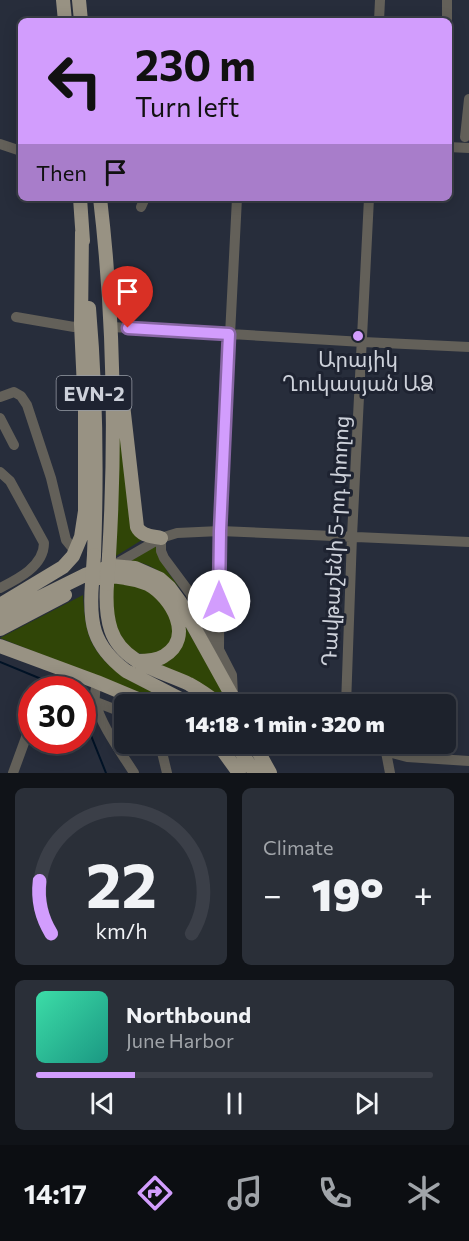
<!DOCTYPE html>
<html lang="en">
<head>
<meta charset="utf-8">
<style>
	body { margin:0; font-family:Commissioner,"Noto Sans Armenian",sans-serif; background:#2a2f38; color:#f1f3f6; height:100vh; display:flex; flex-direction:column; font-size:22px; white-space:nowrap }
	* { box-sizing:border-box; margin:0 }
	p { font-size:20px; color:#a0a4a9 }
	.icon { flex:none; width:33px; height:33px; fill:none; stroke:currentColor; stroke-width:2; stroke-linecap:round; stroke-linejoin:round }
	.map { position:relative; height:773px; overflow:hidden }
	.side { display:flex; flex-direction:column; gap:15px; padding:15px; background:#101318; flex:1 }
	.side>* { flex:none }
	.banner { position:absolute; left:18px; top:18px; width:434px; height:183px; border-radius:9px; box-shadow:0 3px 15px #0003,0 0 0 2px #3b3f48; background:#d29dfd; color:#111; overflow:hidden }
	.speed { position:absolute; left:18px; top:676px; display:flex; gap:12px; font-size:30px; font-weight:700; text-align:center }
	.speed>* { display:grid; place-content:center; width:78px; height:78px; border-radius:50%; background:#1d222c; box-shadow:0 3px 15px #0003,0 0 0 2px #3b3f48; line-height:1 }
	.speed .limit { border:9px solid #d22; background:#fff; color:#111 }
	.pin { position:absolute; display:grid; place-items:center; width:51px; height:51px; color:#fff; margin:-62px -26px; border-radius:50% 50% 50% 0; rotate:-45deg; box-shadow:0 0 6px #0007 }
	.pin .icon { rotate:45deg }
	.me { position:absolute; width:66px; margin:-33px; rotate:0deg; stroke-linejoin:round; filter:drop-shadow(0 0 4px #0008) }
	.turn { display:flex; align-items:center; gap:21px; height:126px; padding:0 18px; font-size:27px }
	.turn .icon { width:78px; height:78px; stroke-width:2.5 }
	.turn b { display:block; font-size:42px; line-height:51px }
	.then { display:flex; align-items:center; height:57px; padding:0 18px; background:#0003; gap:12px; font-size:22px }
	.big { font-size:45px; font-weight:800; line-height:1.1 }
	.side .tile { flex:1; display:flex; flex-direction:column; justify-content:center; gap:9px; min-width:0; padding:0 21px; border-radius:9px; background:#2a2f38 }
	.side .dial { align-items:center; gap:0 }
	.dial svg { height:156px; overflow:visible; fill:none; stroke:#3b3f48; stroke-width:7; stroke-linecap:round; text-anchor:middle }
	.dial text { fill:#f1f3f6; stroke:none }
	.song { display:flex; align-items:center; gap:18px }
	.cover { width:72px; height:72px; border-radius:9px; background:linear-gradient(135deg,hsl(160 70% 55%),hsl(170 70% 35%)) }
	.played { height:6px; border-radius:3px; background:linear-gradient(90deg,#d29dfd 25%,#3b3f48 25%) }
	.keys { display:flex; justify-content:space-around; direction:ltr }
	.heat { display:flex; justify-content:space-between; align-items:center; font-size:33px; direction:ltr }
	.side .tiles { flex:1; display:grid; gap:15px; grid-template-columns:1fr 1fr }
	.tile:last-child { grid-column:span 2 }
	.trip { position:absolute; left:114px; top:694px; width:342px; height:60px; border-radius:9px; background:#1d222c; box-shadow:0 3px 15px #0003,0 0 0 2px #3b3f48; font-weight:800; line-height:60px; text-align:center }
	.dock { display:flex; height:96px; justify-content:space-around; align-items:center; background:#0c0e12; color:#a0a4a9 }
	.dock .icon { width:42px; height:42px }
	.dock .current { color:#d29dfd }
	.dock b { font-size:27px; color:#f1f3f6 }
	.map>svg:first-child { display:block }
	.green { fill:#304507 }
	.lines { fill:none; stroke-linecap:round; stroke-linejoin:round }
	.stream { stroke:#001225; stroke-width:2 }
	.minor { stroke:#636059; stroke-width:10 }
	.major { stroke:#989283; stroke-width:14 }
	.major-bridge { stroke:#989283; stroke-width:14 }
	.route-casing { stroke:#8866a4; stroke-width:15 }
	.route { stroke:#d29dfd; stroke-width:10 }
	.poi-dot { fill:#d29dfd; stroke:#1e2331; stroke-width:2 }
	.labels { text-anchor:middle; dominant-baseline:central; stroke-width:6; stroke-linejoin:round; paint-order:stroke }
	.shield { fill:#1e2331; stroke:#989da7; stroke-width:1.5 }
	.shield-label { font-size:20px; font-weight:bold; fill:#cdd1da }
	.poi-label { font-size:21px; fill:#cdd1da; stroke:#1e2331 }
	.street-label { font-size:21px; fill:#cdd1da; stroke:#1e2331 }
</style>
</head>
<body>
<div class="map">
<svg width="469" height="773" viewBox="0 0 469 773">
	<rect width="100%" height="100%" fill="#272d3b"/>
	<path class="green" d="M118 396 145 538 116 556Z
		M157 542 167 571 180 588C165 573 148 562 127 560Z
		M112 580C120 581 132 581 139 585 145 588 154 593 158 598 174 615 183 647 153 654 144 655 138 654 131 649 124 642 116 632 114 622 111 609 112 594 112 580Z
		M83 595C84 610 85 627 91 641 109 678 149 689 184 705H169L0 638Z
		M184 624 231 705H228L222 699 159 664Z"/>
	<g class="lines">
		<path class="stream" d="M0 662 68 690
			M82 713 106 773"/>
		<path class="minor" d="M447 0V21
			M379 21 380 0
			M465 137 469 99
			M0 144 18 150
			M448 147 469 148
			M141 207 145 198
			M16 317 74 327 81 324
			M112 327 363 342 469 347
			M0 397 14 392 21 396 27 405 51 478 66 540 75 551
			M0 418 14 445
			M0 472 10 481 44 543C44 566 18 579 0 588
			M161 538V551L164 558 190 593 232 675 233 695
			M109 568 161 538 177 533 220 531 469 542
			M219 648 220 531 237 198
			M97 682C96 688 94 694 95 701 101 726 121 752 134 773
			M96 702 124 713
			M346 705 352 536 369 198
			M160 744 167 773
			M358 744 407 757 469 761
			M386 752 390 773
			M13 773 32 721"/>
		<path class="major" d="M63 0 65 21
			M79 0 81 21
			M80 198 83 241
			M100 198C114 317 116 436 109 556
			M89 308C96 390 97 473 94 555
			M121 387 137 527C141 536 152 536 161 538
			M98 578C107 575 115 576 125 578 133 579 141 581 148 584 172 597 195 638 164 656 156 661 146 661 137 661
			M92 583C89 622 92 645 126 671L192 705
			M107 584C106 599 106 615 111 630 122 663 161 671 189 684 200 690 210 697 220 705
			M0 605 63 567 73 556 81 537 85 511V410L81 324 82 232
			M0 617 85 575 112 566 135 568 160 579 169 587 180 602 237 705
			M0 629 65 595
			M0 646 97 682 152 705
			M216 744 223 751 239 773
			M236 744 255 773
			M254 744 270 773"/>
		<path class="major-bridge" d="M92 583 94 555
			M107 584 109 556"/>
	</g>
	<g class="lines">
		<g class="route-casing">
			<path id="route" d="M128 328 229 334 220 531 219 601"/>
		</g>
		<use href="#route" class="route"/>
	</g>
	<circle class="poi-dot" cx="358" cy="336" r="6"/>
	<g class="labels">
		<rect class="shield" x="56.5" y="376" width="75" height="34" rx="4.5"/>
		<g class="shield-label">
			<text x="94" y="393">EVN-2</text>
		</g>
		<g class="poi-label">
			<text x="358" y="358">Արայիկ<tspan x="358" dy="24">Ղուկասյան ԱՁ</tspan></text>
		</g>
		<g class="street-label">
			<text transform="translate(334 541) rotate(-87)">Դավթաշենի 5-րդ փողոց</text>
		</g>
	</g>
</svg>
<div class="speed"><div class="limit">30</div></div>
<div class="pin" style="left:128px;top:328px;background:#d93025"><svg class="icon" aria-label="arrive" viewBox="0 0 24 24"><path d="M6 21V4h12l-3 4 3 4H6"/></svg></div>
<svg class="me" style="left:219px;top:601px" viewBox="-20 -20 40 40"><circle r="19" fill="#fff"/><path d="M0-13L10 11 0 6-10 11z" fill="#d29dfd"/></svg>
<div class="trip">14:18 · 1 min · 320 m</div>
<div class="banner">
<div class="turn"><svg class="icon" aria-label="left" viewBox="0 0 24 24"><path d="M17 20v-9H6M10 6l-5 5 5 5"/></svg><div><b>230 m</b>Turn left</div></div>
<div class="then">Then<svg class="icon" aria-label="arrive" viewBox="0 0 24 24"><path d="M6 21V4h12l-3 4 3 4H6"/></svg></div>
</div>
</div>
<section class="side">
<div class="tiles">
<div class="tile dial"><svg viewBox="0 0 100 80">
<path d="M14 69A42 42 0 1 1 86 69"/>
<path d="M14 69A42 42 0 0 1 8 42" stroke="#d29dfd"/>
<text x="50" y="56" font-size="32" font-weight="700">22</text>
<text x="50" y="72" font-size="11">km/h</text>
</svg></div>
<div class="tile"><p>Climate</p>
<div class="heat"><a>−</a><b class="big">19°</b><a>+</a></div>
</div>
<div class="tile">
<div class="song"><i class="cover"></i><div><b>Northbound</b><p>June Harbor</p></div></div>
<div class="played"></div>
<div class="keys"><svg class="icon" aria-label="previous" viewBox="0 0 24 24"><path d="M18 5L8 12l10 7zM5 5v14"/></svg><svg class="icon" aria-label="pause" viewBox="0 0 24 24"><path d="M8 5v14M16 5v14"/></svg><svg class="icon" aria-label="next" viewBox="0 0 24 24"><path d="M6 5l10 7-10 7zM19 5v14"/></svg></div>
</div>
</div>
</section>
<nav class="dock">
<b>14:17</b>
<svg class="icon current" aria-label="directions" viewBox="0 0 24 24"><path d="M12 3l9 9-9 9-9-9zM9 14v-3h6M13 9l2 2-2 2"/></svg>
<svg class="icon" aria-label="music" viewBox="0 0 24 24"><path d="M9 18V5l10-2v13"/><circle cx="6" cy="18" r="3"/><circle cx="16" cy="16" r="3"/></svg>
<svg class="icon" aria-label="phone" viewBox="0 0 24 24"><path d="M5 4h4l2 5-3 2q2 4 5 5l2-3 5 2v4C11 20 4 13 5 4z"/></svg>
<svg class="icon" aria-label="climate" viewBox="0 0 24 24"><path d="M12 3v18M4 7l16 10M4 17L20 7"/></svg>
</nav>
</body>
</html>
